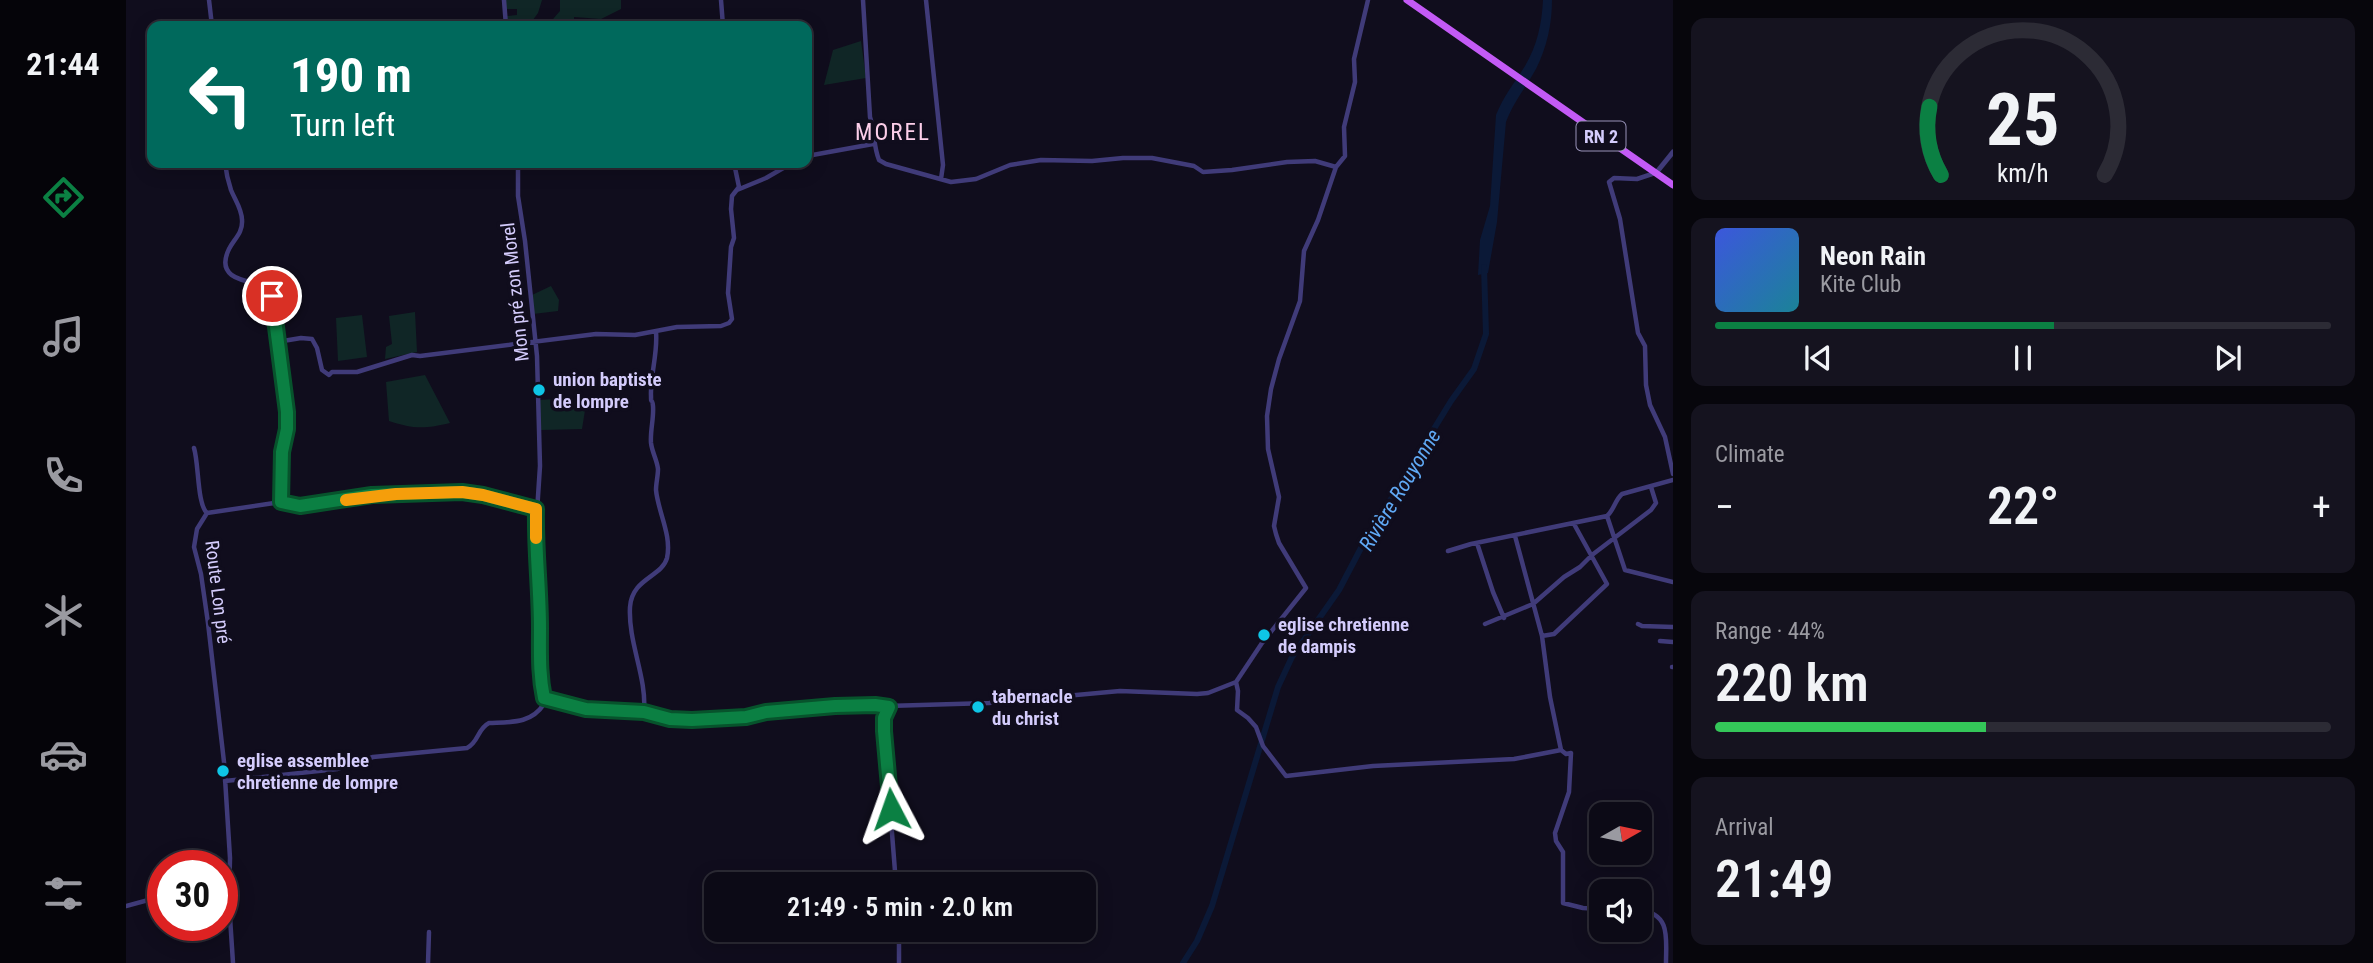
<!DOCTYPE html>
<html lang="en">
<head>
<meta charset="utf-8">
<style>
	body { margin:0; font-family:"Roboto Condensed",sans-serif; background:#15131f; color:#f1f3f6; height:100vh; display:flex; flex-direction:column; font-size:26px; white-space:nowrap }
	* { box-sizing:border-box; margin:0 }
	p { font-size:23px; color:#9a9aa1 }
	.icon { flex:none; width:38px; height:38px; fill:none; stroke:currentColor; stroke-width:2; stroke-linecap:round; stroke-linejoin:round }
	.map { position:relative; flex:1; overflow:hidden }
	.details { display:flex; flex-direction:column; gap:18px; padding:18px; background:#07060c; width:700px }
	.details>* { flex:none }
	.top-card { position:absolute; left:21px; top:21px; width:665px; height:147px; border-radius:14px; box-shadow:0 4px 18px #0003,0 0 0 2px #2c2b35; background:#00695c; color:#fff; overflow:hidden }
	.needle { width:46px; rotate:81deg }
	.buttons { position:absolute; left:1463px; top:802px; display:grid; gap:14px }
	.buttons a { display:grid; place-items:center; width:63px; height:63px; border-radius:14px; background:#0c0a16; box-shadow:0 4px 18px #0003,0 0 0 2px #2c2b35; font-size:35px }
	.speed { position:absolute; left:21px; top:850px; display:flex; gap:14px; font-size:35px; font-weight:700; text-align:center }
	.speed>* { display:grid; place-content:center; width:91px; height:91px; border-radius:50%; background:#0c0a16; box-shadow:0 4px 18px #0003,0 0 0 2px #2c2b35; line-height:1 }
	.speed .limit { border:10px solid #d22; background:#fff; color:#111 }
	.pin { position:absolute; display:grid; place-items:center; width:60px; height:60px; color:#fff; margin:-30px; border:4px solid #fff; border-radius:50%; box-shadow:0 2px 7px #0007 }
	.me { position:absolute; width:77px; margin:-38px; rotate:356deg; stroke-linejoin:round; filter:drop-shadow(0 0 5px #0008) }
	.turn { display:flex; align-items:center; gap:24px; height:147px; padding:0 28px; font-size:32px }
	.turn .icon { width:91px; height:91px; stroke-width:2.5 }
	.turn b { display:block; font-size:49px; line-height:60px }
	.big { font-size:52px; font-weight:600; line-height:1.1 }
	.details .card { flex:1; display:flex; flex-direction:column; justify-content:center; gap:10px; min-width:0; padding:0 24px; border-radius:14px; background:#15131f }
	.details .dial { align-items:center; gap:0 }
	.dial svg { height:182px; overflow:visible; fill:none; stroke:#2c2b35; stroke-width:7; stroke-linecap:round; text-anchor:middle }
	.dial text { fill:#f1f3f6; stroke:none }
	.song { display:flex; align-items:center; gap:21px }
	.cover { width:84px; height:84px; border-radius:10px; background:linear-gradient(135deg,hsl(230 70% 55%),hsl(190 70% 35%)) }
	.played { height:7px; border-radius:4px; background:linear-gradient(90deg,#0b8043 55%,#2c2b35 55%) }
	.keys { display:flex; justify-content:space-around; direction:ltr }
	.heat { display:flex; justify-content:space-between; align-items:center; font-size:38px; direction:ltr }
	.charge { height:10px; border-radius:5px; background:linear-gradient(90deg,#34c759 44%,#2c2b35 0) }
	.trip { position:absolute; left:578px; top:872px; width:392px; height:70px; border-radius:14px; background:#0c0a16; box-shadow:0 4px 18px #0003,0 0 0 2px #2c2b35; font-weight:600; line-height:70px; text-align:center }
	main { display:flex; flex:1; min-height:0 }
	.menu { display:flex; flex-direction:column; width:126px; justify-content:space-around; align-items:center; background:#050409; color:#9a9aa1 }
	.menu .icon { width:49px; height:49px }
	.menu .selected { color:#0b8043 }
	.menu b { font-size:32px; color:#f1f3f6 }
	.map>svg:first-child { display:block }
	.green { fill:#102626 }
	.water { fill:#0b1937 }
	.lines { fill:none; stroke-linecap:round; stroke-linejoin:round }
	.river { stroke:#0b1937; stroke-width:6 }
	.minor { stroke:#403b79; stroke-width:4.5 }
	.tertiary { stroke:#403b79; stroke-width:5 }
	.primary { stroke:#c35af5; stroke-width:7 }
	.route-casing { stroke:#07532c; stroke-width:18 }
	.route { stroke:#0b8043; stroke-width:12 }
	.slow { stroke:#f59e0b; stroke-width:12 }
	.poi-dot { fill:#0ec5e6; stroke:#100d1d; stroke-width:2.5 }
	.labels { text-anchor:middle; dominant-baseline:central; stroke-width:7; stroke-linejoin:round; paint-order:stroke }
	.shield { fill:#100d1d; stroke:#9993b9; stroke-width:2 }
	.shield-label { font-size:18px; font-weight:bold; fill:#d4ccfc }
	.street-label { font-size:19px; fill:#d4ccfc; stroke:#100d1d }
	.poi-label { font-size:19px; font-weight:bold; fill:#d4ccfc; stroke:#100d1d; text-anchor:start }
	.water-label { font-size:21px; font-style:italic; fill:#60a9f5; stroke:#100d1d }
	.quarter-label { font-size:23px; letter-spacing:2px; fill:#fccee9; stroke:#100d1d }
</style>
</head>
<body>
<main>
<nav class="menu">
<b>21:44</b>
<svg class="icon selected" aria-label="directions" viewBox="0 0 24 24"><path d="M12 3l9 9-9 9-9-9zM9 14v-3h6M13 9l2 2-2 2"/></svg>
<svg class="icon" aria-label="music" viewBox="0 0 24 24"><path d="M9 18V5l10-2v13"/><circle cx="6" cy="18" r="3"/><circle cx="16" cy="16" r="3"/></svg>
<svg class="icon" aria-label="phone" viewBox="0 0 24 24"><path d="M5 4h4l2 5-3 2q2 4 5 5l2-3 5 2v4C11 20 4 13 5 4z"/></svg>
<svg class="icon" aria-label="climate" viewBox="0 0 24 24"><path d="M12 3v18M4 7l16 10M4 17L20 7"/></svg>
<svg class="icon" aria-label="car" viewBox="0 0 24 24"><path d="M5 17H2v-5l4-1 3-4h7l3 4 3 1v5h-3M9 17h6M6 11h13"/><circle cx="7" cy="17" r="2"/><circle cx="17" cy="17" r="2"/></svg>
<svg class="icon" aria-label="filters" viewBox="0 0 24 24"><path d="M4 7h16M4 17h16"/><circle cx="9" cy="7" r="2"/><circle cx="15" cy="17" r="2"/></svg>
</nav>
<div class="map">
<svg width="1547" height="963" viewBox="0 0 1547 963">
	<rect width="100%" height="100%" fill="#100d1d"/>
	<path class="green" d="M378 0H416L412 13 404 24 381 26V16L391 15V9H379Z
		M434 0H495V9L475 19 448 17V26H421L434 11Z
		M735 41 740 78 698 85 707 50Z
		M425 286 433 300 432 311 407 314 406 295Z
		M289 312 291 352 259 359 260 347 266 344 263 316Z
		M236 315 241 357 212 361 210 318Z
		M299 375 324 423C299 429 287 429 263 421L260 382Z
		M444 398V408L455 403 459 410 456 429 415 430 413 400Z"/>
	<path class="water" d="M1417 0H1426C1426 24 1421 47 1410 69 1400 87 1387 103 1380 122L1371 222 1362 273 1352 275 1354 240 1364 206 1370 115C1377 97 1389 82 1399 66 1411 46 1416 23 1417 0Z"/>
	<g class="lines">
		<path class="river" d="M1057 963 1071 941 1086 906 1152 687 1166 657 1213 590 1235 548 1325 401 1348 369 1360 334 1358 267"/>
		<path class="minor" d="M83 0 86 26
			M378 0 380 26
			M595 0 597 26
			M737 0 744 117C749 132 747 145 753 160L760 164 825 182 850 179 884 165 915 160 966 161 997 158H1026L1068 166 1077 172 1106 170 1161 162 1189 161 1210 167
			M800 0 817 165 815 179
			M681 156 747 144
			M99 163C100 172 102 181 105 190 109 200 116 209 116 220 117 233 108 239 103 249 88 280 122 281 141 286L145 289 161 413V429L156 452 155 502 81 513 71 529 68 547 75 574 82 623 98 762 104 858 103 902 107 963
			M1529 173 1511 179 1488 178 1483 182 1494 219 1512 333 1519 346 1520 385 1524 405 1539 437 1547 474
			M611 190 640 178 666 163
			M151 342 175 338 186 339 191 348 196 370 203 375 206 372H231L286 355 294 356 470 334 509 335 551 327 595 326 603 323 606 319 602 293 605 247 608 238 605 209 606 196 613 187 608 163
			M68 448C73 464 71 504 81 513
			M1547 480 1496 494C1489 500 1488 510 1481 516L1499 570 1547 582
			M155 502 174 506 246 495 336 493 357 495 410 509
			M1389 536 1416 636 1424 697 1435 750
			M1351 543 1367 592 1378 618
			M1322 551 1345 544 1481 516
			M1359 624 1407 604 1438 577 1454 567 1466 555 1525 510 1530 503 1525 487
			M1512 624 1516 626 1547 627
			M1416 636 1428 634 1481 584 1448 524
			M1534 641 1547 642
			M1546 667H1547
			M1110 682 1112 691 1111 710 1122 718 1130 727 1137 746 1160 776 1247 766 1388 759 1435 750 1440 754 1445 753 1443 792 1429 833 1430 841 1437 852V903L1457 908 1475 909
			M418 698 460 709 518 712 544 719 566 720 620 717 641 712 693 708 863 703 994 691 1071 694 1082 693 1110 682 1136 643 1180 588 1153 543 1150 534 1148 526 1153 497 1142 449 1141 416 1145 389 1153 359 1174 301 1178 251 1192 220 1210 167 1219 156 1218 127 1229 82 1228 59 1242 0
			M763 707 758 718V731L770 884
			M518 712C521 677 502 643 504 607 506 578 536 577 541 558 546 535 532 512 530 490 530 483 532 476 532 469 531 460 526 452 525 443 524 431 528 418 527 406 526 396 525 406 525 396 524 375 532 354 530 332
			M99 781 211 769 247 757 341 748C353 742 351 729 363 723 385 722 405 724 418 704L413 676 414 629 410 561V527L414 466 411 356 399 241 392 196V163
			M0 906 37 896
			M1514 910C1545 914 1540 938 1540 963
			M773 929V963
			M302 963 303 932"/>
		<path class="tertiary" d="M1530 173 1547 152"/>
		<path class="primary" d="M1281 0 1547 185"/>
	</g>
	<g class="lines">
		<g class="route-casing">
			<path id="route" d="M146 296 161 412V429L156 452 155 502 174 506 246 495 336 492 357 495 410 509C409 549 414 588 414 628 414 653 413 674 418 698L460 709 518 712 544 719 566 720 620 717 640 712 709 706 749 705 763 707 758 718V731L765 809"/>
		</g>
		<use href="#route" class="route"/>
		<path class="slow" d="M220 500 270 494 336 492 357 495 410 509V538"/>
	</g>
	<g class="poi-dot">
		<circle cx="413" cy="390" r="7"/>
		<circle cx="1138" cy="635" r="7"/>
		<circle cx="852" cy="707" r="7"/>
		<circle cx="97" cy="771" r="7"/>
	</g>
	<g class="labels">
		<rect class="shield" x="1450.5" y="121.5" width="49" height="29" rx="5"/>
		<g class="shield-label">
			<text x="1475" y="136">RN 2</text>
		</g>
		<g class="street-label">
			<text transform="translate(389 292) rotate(-96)">Mon pré zon Morel</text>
			<text transform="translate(92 592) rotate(83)">Route Lon pré</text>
		</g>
		<g class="poi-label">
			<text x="427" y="379">union baptiste<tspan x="427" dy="22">de lompre</tspan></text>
			<text x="1152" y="624">eglise chretienne<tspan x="1152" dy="22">de dampis</tspan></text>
			<text x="866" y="696">tabernacle<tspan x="866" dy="22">du christ</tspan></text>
			<text x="111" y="760">eglise assemblee<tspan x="111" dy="22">chretienne de lompre</tspan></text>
		</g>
		<g class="water-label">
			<text transform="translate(1274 490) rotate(-59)">Rivière Rouyonne</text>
		</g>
		<g class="quarter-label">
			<text x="767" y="132">MOREL</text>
		</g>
	</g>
</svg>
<div class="buttons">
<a><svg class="needle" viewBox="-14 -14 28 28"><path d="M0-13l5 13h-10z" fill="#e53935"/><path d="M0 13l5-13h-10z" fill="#9a9aa1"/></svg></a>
<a><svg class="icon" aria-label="sound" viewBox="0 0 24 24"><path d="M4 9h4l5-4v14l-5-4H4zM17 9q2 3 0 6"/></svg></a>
</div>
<div class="speed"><div class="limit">30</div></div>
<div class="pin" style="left:146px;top:296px;background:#d93025"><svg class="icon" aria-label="arrive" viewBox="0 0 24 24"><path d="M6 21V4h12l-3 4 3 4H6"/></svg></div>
<svg class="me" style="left:765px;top:809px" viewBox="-20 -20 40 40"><path d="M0-17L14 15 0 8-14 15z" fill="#0b8043" stroke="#fff" stroke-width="4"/></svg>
<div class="trip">21:49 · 5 min · 2.0 km</div>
<div class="top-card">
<div class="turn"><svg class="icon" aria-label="left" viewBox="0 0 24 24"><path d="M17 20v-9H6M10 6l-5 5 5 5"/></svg><div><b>190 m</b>Turn left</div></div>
</div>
</div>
<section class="details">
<div class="card dial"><svg viewBox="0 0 100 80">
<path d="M14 69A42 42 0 1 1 86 69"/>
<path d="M14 69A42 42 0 0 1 9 39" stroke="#0b8043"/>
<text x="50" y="56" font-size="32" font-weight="700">25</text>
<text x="50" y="72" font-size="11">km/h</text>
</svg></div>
<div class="card">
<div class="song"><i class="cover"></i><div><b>Neon Rain</b><p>Kite Club</p></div></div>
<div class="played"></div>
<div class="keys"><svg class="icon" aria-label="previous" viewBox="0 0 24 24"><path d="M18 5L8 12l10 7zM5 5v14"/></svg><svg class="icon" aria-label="pause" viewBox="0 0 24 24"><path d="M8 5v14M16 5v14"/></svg><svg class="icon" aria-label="next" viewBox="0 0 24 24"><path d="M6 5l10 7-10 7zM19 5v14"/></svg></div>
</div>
<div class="card"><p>Climate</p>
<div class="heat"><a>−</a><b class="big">22°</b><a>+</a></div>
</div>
<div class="card"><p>Range · 44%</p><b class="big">220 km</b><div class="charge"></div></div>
<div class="card"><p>Arrival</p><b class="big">21:49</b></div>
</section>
</main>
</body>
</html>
